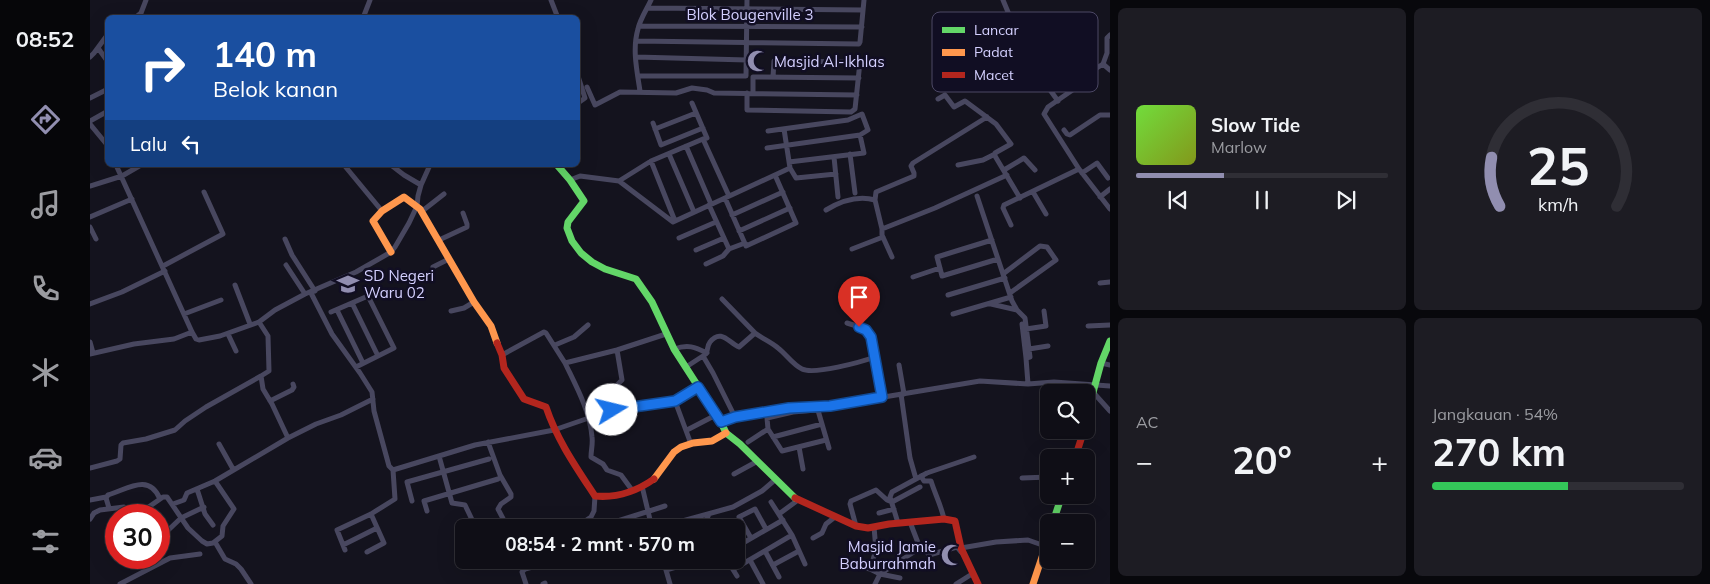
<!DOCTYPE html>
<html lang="id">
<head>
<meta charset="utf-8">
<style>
	body { margin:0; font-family:Mulish,sans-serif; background:#1d1c23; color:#f1f3f6; height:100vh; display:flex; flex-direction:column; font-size:19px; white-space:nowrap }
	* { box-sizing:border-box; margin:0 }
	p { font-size:16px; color:#9b9ca1 }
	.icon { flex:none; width:28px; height:28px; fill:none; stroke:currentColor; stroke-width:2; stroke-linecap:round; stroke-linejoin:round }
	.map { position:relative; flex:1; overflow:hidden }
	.side { display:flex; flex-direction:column; gap:8px; padding:8px; background:#08080c; width:600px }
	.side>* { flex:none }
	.top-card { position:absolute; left:15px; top:15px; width:475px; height:152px; border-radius:8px; box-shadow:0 5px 20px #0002,0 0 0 1px #2f2e35; background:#1a4fa0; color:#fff; overflow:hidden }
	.tools { position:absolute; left:950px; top:384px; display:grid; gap:10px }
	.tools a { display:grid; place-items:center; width:55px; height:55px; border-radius:8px; background:#0f0e16; box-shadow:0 5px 20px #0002,0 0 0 1px #2f2e35; font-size:25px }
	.speed { position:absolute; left:15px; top:504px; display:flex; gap:10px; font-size:25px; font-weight:700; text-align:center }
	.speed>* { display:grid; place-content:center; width:65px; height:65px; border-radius:50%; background:#0f0e16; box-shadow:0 5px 20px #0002,0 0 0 1px #2f2e35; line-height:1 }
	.speed .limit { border:8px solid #d22; background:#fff; color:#111 }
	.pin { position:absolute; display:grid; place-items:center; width:42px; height:42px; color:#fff; margin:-51px -21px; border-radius:50% 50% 50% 0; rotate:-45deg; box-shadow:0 0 5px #0007 }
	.pin .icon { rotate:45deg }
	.me { position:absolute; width:55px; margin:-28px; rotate:81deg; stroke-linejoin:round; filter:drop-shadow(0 0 4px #0008) }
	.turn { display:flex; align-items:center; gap:18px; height:105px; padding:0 25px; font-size:22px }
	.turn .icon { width:65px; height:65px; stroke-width:2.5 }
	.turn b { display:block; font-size:35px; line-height:42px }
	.then { display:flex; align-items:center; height:48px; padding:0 25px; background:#0003; gap:10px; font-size:19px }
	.big { font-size:38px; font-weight:700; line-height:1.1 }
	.side .widget { flex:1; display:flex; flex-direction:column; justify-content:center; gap:8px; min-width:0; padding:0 18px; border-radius:8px; background:#1d1c23 }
	.side .dial { align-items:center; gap:0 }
	.dial svg { height:130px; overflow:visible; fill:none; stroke:#2f2e35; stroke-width:7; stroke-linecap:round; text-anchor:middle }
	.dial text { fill:#f1f3f6; stroke:none }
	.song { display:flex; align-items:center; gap:15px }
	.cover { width:60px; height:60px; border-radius:8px; background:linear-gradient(135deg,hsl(100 70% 55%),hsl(70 70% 35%)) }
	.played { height:5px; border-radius:2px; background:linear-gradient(90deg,#918eb0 35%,#2f2e35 35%) }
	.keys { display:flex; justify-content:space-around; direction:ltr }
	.heat { display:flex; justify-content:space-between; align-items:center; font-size:28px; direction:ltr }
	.charge { height:8px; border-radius:4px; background:linear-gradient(90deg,#34c759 54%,#2f2e35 0) }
	.side .tiles { flex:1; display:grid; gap:8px; grid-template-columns:repeat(2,1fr) }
	.trip { position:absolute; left:365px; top:519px; width:290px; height:50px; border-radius:8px; background:#0f0e16; box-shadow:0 5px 20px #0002,0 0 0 1px #2f2e35; font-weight:700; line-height:50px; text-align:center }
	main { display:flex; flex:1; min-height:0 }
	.dock { display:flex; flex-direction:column; width:90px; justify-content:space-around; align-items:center; background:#060609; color:#9b9ca1 }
	.dock .icon { width:35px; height:35px }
	.dock .on { color:#918eb0 }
	.dock b { font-size:22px; color:#f1f3f6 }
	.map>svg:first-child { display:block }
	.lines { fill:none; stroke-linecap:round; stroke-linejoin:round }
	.street { stroke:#48475f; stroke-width:5 }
	.fast { stroke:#63d668; stroke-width:7 }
	.slow { stroke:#ff974d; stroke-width:7 }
	.jam { stroke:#b3261e; stroke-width:7 }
	.route-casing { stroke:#114b97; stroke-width:12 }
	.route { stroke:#1a73e8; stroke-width:9 }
	.labels { text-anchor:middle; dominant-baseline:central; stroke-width:5; stroke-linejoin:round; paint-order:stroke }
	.street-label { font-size:15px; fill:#d4d0ff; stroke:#110e23 }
	.poi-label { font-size:15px; fill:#d4d0ff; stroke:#110e23; text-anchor:start }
	.key { fill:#110e23; stroke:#4c4865; stroke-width:1 }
	.key-label { font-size:14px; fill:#d4d0ff }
</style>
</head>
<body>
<main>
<nav class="dock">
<b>08:52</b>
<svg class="icon on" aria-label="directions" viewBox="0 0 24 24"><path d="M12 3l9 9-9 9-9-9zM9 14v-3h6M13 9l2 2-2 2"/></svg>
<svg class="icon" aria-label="music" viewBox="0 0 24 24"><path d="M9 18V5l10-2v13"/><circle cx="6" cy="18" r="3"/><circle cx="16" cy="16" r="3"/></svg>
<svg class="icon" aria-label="phone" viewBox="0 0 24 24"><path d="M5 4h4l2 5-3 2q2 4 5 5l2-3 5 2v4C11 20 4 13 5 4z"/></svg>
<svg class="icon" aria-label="climate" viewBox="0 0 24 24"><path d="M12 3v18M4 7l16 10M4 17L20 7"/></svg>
<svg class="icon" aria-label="car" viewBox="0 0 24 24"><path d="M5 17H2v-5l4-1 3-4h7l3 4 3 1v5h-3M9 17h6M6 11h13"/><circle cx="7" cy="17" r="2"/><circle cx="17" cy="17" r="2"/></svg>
<svg class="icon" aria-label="filters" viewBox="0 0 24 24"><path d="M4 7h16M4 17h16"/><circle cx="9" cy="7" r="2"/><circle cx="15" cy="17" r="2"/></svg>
</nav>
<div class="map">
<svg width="1020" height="584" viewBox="0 0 1020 584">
	<rect width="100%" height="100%" fill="#14131e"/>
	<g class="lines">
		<path class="street" d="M461 0 468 18
			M913 0 918 12
			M557 8 773 10
			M45 18 51 13 56 0
			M273 18 280 0
			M549 26 772 27
			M1020 35 1017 38V53L1013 64 996 75 984 89 958 107 954 114 989 169 1020 209
			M546 41 769 44 770 42 774 0
			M8 48 18 62
			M0 57 4 53 18 34
			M546 57 657 60
			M1013 64 1020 70
			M942 65 968 101
			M488 76 495 98 488 103
			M548 76H656L657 0
			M497 87 505 105 530 92 586 93 602 88 617 90 624 93 767 95
			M550 91C547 71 542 49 548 29 550 19 557 9 561 0
			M657 93V110L761 112 765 109 770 62 684 61 683 77
			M663 93V77L769 78
			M0 98 18 89
			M848 99 855 95 864 107 875 101 906 124 921 144 905 153V156L930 198
			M602 103 617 138 613 139
			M0 121 18 111
			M563 123 571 145 613 128
			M0 124 18 146
			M565 129 606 113
			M974 130 977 134 980 135 1010 115H1020
			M596 146 621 204
			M677 148 770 135 778 130 772 114 758 120 678 131
			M579 154 604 212
			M760 154 765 193
			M744 157 748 197
			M561 161 585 221
			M699 162 774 153 770 135
			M26 165 102 332 106 339 109 340 130 336 169 322 185 310 215 294 266 272 301 252 305 247 319 223 327 206 328 196 331 185 340 165
			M254 165 292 211
			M301 165 314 175 331 185
			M868 165 893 160 905 154
			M700 168 706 178 746 174
			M914 170 934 158 945 170
			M992 173 1007 163 1018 178
			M480 180 490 176 529 181 583 222 700 168 694 129
			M529 181 561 161 613 139 639 196
			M0 186 32 176 51 165
			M943 192 956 214
			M887 196 922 301 927 310 935 318 940 357 936 358 938 384
			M1010 197 1020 189
			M635 198 656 246 706 223 685 175
			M619 205 639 249
			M736 210C751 201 767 195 785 200
			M331 212 354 194
			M642 215 693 192
			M0 217 42 199
			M921 225 913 208 914 205 989 169
			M0 227 6 239
			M792 229 845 208 917 175
			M649 231 700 208
			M589 238 626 222
			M195 239 202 255 225 291
			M349 240 377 227V224L373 213
			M902 240 847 257 852 276 908 259
			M762 249 793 237
			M606 250 634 238
			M802 257 792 235V229L785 200 786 192 824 176V173L821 166 823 163 897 117
			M616 264 633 256 639 249 655 243
			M196 265 215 294
			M73 266 133 234 114 192
			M343 267 359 259
			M913 274 950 246 957 247 966 260 920 293
			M823 277 850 268
			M1010 283 1020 282
			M145 285 160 324
			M221 293 242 334 270 373 282 392 284 411 299 466 303 470 305 499 281 514 247 530 255 550
			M858 295 915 278
			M262 303 288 356
			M0 304 32 292 75 271
			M901 304 927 310
			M247 310 273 363
			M361 311 374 308 384 302
			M241 312 278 296 304 348 266 367
			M94 314 131 300
			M863 314 921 297
			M169 322 178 336 179 371 171 376 173 389 182 404 198 438
			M757 323 773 328 781 337 792 397
			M932 324 936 358
			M998 326 1020 325
			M936 329 956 326 954 311
			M665 333C673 339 681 342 688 348 696 354 703 365 712 369 724 375 771 362 785 357
			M138 334 146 351
			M0 342 3 353
			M465 345 484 337 498 325
			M584 349C598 344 605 347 617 353
			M939 349 958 346
			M0 354 44 344 84 339 102 332
			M412 355 454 332 456 333 475 363 527 350 576 334
			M613 356 623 373 645 417
			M475 363C486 386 500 411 502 437 503 444 501 450 501 457L513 464 517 470 531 475 542 490
			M1011 363 1020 365
			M809 365 814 394
			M596 367 616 354C618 350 617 346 620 342 631 328 639 343 649 347L665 333 632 299
			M1002 391 1020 411
			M811 394 820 458 826 479
			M180 401 202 390 204 387 203 384
			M585 401 601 444
			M727 407 739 448
			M522 410 523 389 532 380 527 350
			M726 410 703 412 677 418 678 429 692 451 736 440
			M631 422 645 417 699 409 740 406 890 381 938 384 964 382 1020 386
			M597 430 626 415
			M683 437 732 424
			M398 442 410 475 421 494V497L411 504 408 509 418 528
			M658 442 678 429
			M129 444 143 469
			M709 447 713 469
			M349 456 362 503 375 505 386 528
			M0 468 27 461 30 459 31 445 33 443 56 439 85 430 95 421 116 407 171 376
			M303 470 385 445 464 430 522 410 585 401 609 387
			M644 474 666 462
			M831 476 834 481H841C845 494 851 505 854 519
			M932 478 959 477
			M552 486 562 528
			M107 489 115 514 123 525
			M0 500 16 497
			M322 501 317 482 399 459
			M681 502 702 535 715 564
			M83 504 94 500 97 493 125 481 198 438 226 424 251 415 283 399
			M19 508 16 498 18 495C36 490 59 472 70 499
			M337 511 334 501 408 479
			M789 513 804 509
			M689 514 708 500
			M0 519 4 513 10 510 34 507 39 513H50L73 497H77L98 528 112 541 117 544 123 543 132 536 133 526 144 509 125 481
			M820 522 830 548
			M808 523 800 497 802 492 837 473 884 457
			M515 525 575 506
			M766 526 760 504 761 501 786 490 797 500 802 502 830 487
			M784 527 786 550 780 569 790 574 810 578
			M466 528 481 524H488
			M485 528 501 517 504 511 505 496
			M567 528 643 507 672 491 686 479
			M615 528V523L619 514
			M661 538 649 517 665 509 676 529
			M723 538 732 533 736 524 745 517
			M69 539 91 518 114 507
			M125 542 135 559 146 564 151 569 161 584
			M253 545 287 528
			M646 547 693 520
			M871 548 906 542 938 540 955 546
			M675 551 689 577
			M277 552 294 543 281 514
			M433 560 435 569
			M482 560 484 564
			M571 560 576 570 580 584
			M637 560 647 576
			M660 560 673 584
			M759 564 780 569
			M683 565 709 551
			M537 567 539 560
			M644 569 702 535
			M576 570 610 560
			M30 584 80 558 110 554
			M436 584 432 572 435 569 469 560
			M453 584 455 583
			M785 584 790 574 833 546 839 555 867 547 871 552
			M866 584 882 574"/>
		<path class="fast" d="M467 165 480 180 494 201 478 222 477 228 482 241 491 253 502 262 515 269 546 279 562 302 584 349 631 422 636 433 650 444 705 498
			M996 418 1011 363 1020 341
			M963 522 972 495"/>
		<path class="slow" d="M301 252 283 221 292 211 314 197 330 209 384 302 401 326 407 343
			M564 479 584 452 591 447 603 443 622 441 636 433
			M943 584 959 536"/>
		<path class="jam" d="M407 343 412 355 414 368 434 399 456 407C467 440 486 467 505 496 526 498 547 491 564 479
			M985 458 994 430
			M705 498 766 526 778 528 799 524 854 519 865 521 871 548 888 584"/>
	</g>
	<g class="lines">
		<g class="route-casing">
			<path id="route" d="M522 410 585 401 608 387 631 422 645 417 699 408 740 406 792 397 781 337 776 330 769 327"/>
		</g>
		<use href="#route" class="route"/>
	</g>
	<defs>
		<g id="mosque-bare" transform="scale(1.725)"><path d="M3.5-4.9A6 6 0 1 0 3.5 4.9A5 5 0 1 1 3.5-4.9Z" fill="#918eb0" stroke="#110e23" stroke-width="2.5" paint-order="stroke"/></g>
		<g id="school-bare" transform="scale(1.725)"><path d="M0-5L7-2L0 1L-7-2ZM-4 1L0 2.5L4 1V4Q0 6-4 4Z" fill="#918eb0" stroke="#110e23" stroke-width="2.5" paint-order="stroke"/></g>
	</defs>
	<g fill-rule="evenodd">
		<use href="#mosque-bare" x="668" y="61"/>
		<use href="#school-bare" x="258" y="284"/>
		<use href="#mosque-bare" x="862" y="555"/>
	</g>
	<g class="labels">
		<g class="street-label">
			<text x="660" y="14">Blok Bougenville 3</text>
		</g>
		<g class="poi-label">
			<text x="684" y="61">Masjid Al-Ikhlas</text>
			<text x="274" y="275">SD Negeri<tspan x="274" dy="17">Waru 02</tspan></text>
			<text x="846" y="546" text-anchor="end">Masjid Jamie<tspan x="846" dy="17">Baburrahmah</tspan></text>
		</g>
	</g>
	<rect x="842" y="12" width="166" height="80" rx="8" class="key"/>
	<rect x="852" y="27" width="23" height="6" fill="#63d668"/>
	<rect x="852" y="49" width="23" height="7" fill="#ff974d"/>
	<rect x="852" y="72" width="23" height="6" fill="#b3261e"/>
	<g class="key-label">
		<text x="884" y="35">Lancar</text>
		<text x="884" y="57">Padat</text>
		<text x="884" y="80">Macet</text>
	</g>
</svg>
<div class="tools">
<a><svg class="icon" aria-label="search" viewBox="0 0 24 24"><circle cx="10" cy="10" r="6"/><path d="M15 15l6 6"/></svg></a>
<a>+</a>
<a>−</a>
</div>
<div class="speed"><div class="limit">30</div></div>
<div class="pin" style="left:769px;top:327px;background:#d93025"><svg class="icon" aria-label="arrive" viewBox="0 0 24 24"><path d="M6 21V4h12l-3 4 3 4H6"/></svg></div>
<svg class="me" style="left:522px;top:410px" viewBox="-20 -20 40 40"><circle r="19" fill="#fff"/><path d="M0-13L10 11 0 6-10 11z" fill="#1a73e8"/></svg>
<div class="trip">08:54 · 2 mnt · 570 m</div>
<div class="top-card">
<div class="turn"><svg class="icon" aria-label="right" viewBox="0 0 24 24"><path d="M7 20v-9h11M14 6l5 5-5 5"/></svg><div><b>140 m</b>Belok kanan</div></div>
<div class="then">Lalu<svg class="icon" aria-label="left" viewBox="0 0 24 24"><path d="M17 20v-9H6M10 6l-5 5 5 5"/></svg></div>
</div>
</div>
<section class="side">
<div class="tiles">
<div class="widget">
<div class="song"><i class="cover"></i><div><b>Slow Tide</b><p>Marlow</p></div></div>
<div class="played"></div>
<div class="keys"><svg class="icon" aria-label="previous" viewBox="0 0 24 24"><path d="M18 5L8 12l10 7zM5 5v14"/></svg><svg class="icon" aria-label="pause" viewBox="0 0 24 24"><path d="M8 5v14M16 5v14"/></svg><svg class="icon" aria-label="next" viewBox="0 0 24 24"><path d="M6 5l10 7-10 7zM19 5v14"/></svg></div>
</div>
<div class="widget dial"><svg viewBox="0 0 100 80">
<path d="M14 69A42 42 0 1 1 86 69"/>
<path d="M14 69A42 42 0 0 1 9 39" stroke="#918eb0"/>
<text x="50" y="56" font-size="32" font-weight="700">25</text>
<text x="50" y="72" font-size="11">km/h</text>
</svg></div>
<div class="widget"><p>AC</p>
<div class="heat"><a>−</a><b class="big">20°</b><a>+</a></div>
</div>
<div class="widget"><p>Jangkauan · 54%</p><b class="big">270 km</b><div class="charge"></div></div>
</div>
</section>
</main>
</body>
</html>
